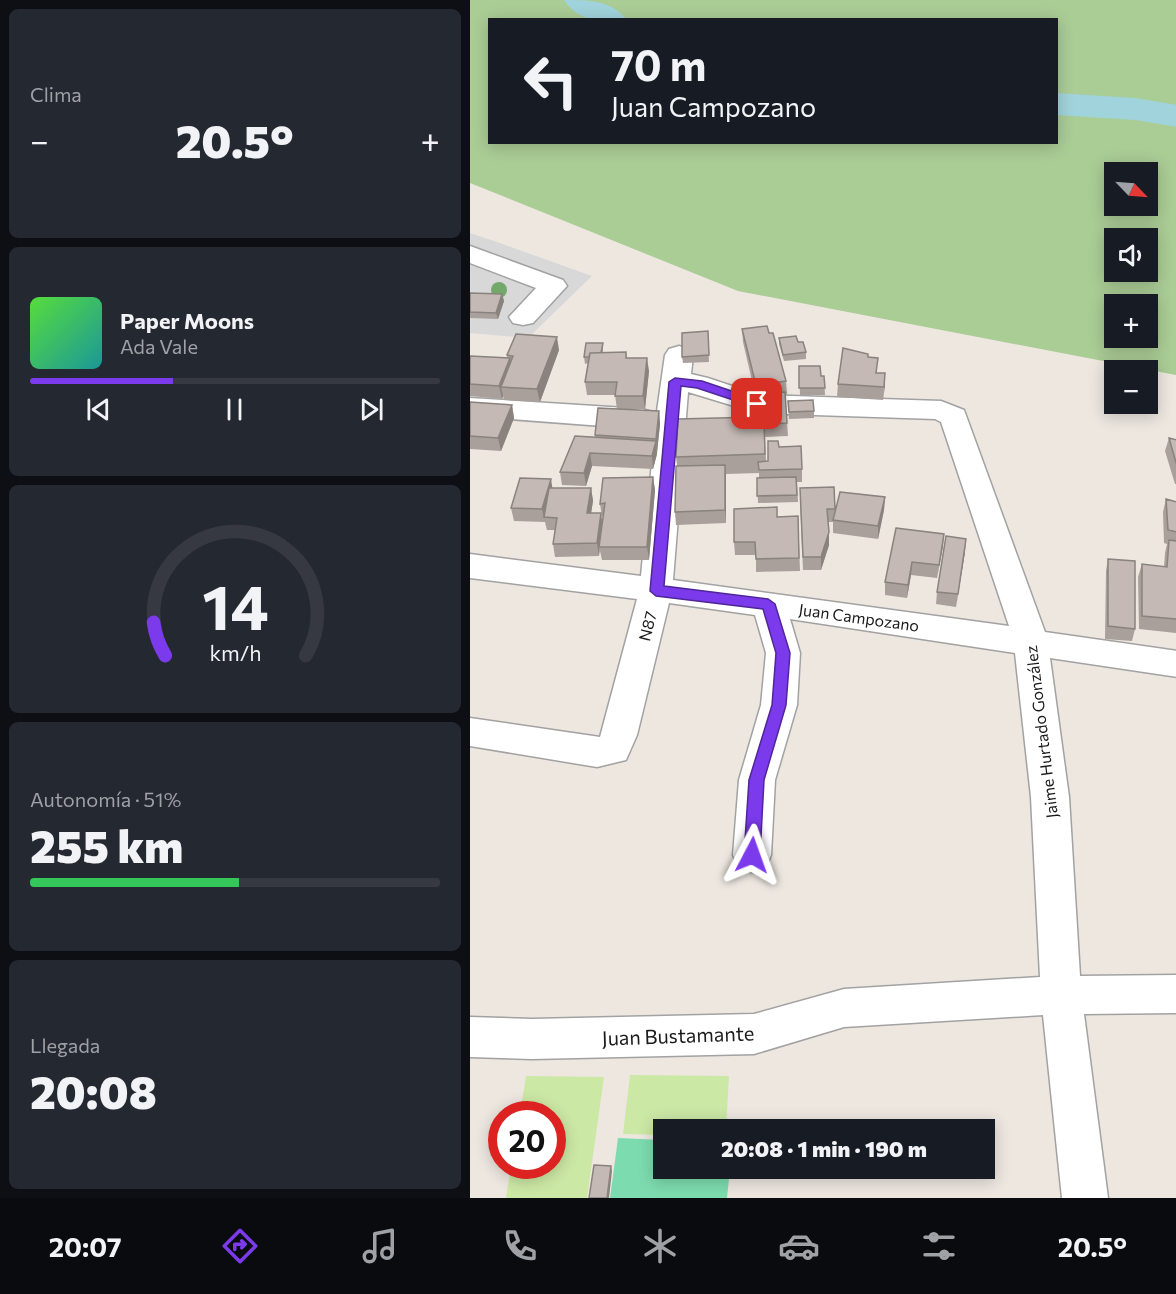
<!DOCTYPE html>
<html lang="es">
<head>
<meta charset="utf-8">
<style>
	body { margin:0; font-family:Commissioner,sans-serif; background:#242831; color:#f1f3f6; height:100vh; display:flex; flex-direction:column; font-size:22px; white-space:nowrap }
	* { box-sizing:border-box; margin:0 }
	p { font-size:20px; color:#9ea1a6 }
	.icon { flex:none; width:33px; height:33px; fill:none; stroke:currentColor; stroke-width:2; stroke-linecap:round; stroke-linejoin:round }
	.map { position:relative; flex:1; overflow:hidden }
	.panel { display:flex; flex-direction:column; gap:9px; padding:9px; background:#0d0f14; width:470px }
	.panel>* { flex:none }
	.banner { position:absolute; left:18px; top:18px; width:570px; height:126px; border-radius:0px; box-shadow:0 3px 15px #0003; background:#171b24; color:#f1f3f6; overflow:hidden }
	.needle { width:39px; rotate:115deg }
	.fabs { position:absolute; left:634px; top:162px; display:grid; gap:12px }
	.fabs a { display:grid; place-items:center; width:54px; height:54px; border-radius:0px; background:#171b24; box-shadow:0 3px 15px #0003; font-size:30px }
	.speed { position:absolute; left:18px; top:1101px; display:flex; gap:12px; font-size:30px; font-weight:700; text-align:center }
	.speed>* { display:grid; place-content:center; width:78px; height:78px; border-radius:50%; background:#171b24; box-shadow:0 3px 15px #0003; line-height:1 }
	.speed .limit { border:9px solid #d22; background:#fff; color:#111 }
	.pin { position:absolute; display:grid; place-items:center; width:51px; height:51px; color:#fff; margin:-26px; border-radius:12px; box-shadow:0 3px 9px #0006 }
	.me { position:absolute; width:66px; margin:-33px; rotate:4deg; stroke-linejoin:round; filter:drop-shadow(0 0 4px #0008) }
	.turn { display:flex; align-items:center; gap:21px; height:126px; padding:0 24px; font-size:27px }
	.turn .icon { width:78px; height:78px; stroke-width:2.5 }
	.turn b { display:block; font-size:42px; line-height:51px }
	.big { font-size:45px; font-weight:800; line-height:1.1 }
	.panel .card { flex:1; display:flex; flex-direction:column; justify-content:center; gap:9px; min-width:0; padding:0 21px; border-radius:9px; background:#242831 }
	.panel .dial { align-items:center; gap:0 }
	.dial svg { height:156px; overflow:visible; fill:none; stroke:#363941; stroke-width:7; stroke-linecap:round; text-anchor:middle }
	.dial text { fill:#f1f3f6; stroke:none }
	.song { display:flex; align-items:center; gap:18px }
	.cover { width:72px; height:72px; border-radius:9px; background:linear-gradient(135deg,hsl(110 70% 55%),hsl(180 70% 35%)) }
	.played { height:6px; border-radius:3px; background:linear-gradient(90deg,#7c3aed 35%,#363941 35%) }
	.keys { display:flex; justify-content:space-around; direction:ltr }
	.heat { display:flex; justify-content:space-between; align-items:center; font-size:33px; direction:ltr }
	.charge { height:9px; border-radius:4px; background:linear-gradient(90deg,#34c759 51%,#363941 0) }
	.trip { position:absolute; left:183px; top:1119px; width:342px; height:60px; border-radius:0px; background:#171b24; box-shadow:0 3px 15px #0003; font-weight:800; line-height:60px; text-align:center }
	.tabs { display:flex; height:96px; justify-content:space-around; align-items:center; background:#090b0e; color:#9ea1a6 }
	.tabs .icon { width:42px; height:42px }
	.tabs .on { color:#7c3aed }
	.tabs b { font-size:27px; color:#f1f3f6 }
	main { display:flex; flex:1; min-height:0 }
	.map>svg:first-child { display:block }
	.residential { fill:#d9d8d8 }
	.grass { fill:#cce8a5 }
	.forest { fill:#aacc95; fill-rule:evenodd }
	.pitch { fill:#7ddcaf }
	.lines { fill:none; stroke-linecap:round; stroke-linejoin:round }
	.river { fill:#a0d3db; fill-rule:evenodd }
	.minor-casing { stroke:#a2a2a2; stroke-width:3 }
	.minor { fill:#fff; fill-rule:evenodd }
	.tree { fill:#72a96b }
	.wall { fill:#a99f9b }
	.shaded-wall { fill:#89827e }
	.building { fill:#c4b9b4; stroke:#89827e; stroke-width:1.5 }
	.route { fill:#7c3aed; stroke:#51269a; stroke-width:1.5 }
	.labels { text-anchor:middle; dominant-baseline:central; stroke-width:5; stroke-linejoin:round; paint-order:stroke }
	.street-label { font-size:16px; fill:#1b1b1b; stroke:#fff }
	.near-street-label { font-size:20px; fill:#1b1b1b; stroke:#fff }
</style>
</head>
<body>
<main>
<section class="panel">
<div class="card"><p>Clima</p>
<div class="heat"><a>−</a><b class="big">20.5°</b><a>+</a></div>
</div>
<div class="card">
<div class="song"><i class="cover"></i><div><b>Paper Moons</b><p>Ada Vale</p></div></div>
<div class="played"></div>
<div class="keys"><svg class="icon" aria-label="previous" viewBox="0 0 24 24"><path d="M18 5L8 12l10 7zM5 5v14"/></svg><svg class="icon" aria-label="pause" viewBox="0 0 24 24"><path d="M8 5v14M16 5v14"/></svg><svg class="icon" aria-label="next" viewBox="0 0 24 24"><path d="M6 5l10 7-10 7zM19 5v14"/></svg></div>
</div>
<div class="card dial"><svg viewBox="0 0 100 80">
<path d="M14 69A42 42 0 1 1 86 69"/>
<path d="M14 69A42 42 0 0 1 8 52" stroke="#7c3aed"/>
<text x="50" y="56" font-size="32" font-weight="700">14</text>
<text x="50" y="72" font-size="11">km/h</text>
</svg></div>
<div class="card"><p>Autonomía · 51%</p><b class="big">255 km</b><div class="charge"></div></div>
<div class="card"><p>Llegada</p><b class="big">20:08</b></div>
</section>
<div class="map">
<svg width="707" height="1198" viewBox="0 0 707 1198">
	<rect width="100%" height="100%" fill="#ede7e0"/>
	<path class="residential" d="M0 233 27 242 122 276 58 338 0 333Z"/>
	<path class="grass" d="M160 1075 259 1076 256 1129 194 1130 193 1135 153 1134Z
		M56 1076 134 1077 117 1198H36L41 1166H82V1114H50Z"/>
	<path class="forest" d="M0 0H706V375L268 291 0 183ZM20 20H586V142H20ZM645 172H678V206H645ZM645 238H678V272H645ZM645 304H678V338H645Z"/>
	<path class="pitch" d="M148 1138 193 1140 194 1168 260 1169 257 1198H140Z"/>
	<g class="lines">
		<path class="river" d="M94 0C118 0 142 0 157 20 132 20 110 24 94 0Z
			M586 93 665 98 707 105V127L665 120 586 115Z"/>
		<g class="minor-casing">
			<path id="minor" d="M0 246 93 280 97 286 63 323 53 325 43 323 39 317 66 288 0 263Z
				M209 346 219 349 223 355 221 374 238 378 289 395 471 401 494 410 575 632 707 651V677L580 658 599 797 610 976 707 975V1013L614 1014 638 1198H592L573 1015 374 1027 284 1054 62 1059 0 1057V1017L62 1019 284 1014 374 989 570 977 561 797 545 653 320 619 330 653 327 705 305 780 301 855 296 867 282 872 268 867 263 855 269 780 291 705 296 653 285 615 199 603 167 735 156 760 127 767 0 746V718L130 737 167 599 0 578V554L171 576 186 421 182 426 172 429 0 416V398L172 409 182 412 186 418 195 355 199 349ZM218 392 287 413 465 419 471 422 539 626 203 580Z"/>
		</g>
		<use href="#minor" class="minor"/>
	</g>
	<circle class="tree" cx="29" cy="290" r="8"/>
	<path class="wall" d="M0 293 32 294 34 301 28 319 0 318Z
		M272 329 316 381 317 394H315L318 436 295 437 296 461H298L309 447 332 469V482H327L328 502 288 503 287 478H289V473L256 474V523L206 525 205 512 207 466 206 457 289 422 288 397 286 398 273 342Z
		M238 331 239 362 213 363 212 357Z
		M309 338 328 342 336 352V359L314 361 309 344Z
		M133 343V353L156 352 157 358 179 371 175 409H152L189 411 190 424 187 454 183 469 122 466 116 486 92 485 90 472 125 437V435L147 409 145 395H117L115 382 118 363 115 364 114 357Z
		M89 350 70 402 34 400 33 396 32 399 0 396V356L37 358V355Z
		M398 357 407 373H415L413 400 367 397 368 384Z
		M329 366 351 376H354L355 395H330Z
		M318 401 344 411V418L319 419Z
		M0 402 42 405 44 418 31 451 0 449Z
		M699 438 707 440V484H705L695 451Z
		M183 477 185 490 179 560H132L130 551 129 556 85 557 83 544 85 530H77L75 522 44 521 41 508 83 488H121L123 501 121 513 133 523V516L132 517 130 504Z
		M364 487 365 511 415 497 414 510 408 539 363 533V522H358L359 545 351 570H333L330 501Z
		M696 499 707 502V633L669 629 668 577 672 564 694 567 695 553 697 544 694 543 693 512Z
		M328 516 330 571 286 572V555H265L264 542 307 517Z
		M474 534 467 578 441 575 437 598 415 595V582Z
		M495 552 486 607 466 604 467 592Z
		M638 559 665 629 662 641 635 639 636 571Z"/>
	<path class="shaded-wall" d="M32 294 34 301 28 319 26 313Z
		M87 337 89 350 70 402 67 389Z
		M40 358 43 371 31 387 33 396 32 399 29 386Z
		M177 358 179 371 175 409 173 396Z
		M415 373V386L413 400 414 387Z
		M42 405 44 418 31 451 28 438Z
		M189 411 190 424 187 452 186 439Z
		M186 441 187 454 183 469 182 456Z
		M120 453 122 466 116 486 114 473Z
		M255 465 256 478V523L255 510Z
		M183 477 185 490 179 560 177 547Z
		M81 479 83 492 74 517 75 522 72 509Z
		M121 488 123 501 119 526 117 513Z
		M415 497 414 510 408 539V526Z
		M131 513 133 526 129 547V556L127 543Z
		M359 532V545L351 570V557Z
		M474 534 473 547 467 578 469 565Z
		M496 539 495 552 486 607 488 594Z
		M442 562 441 575 437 598 438 585Z
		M141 1166 142 1171 139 1198H137Z"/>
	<path class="building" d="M0 293 32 294 26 313 0 312Z
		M297 326 299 333H303L316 381 286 385 272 329Z
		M238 331 239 355 212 357V333Z
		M46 334 87 337 67 389 31 387 43 356 37 355Z
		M326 336 328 342H333L336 352 313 355 309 338Z
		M116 343H133L131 353H120L119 357H114Z
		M373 348 398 354V357L408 358 406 373H415L414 387 368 384Z
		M156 352V358H177L173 396H145L147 382H115L120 353Z
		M0 356 40 358 29 386 0 384Z
		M329 366H350L351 376H354L355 388H329Z
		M315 392 317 423 294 424V422H290L288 393Z
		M343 400 344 411 319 412 318 401Z
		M0 402 42 405 28 438 0 436Z
		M128 408 189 411 186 439 125 435Z
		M287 417V422H294L295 454 206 457 208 419Z
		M105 436 186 441 182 456 120 453 114 473 90 472Z
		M699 438 707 440V466Z
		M298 441H308L309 447 331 446 332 469 289 470 288 462 298 461Z
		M255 465V510L205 512 206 466Z
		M183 477 177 547H129L135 503 130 504 133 478Z
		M326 477 327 495 287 496V478Z
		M50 478 81 479 72 509 41 508Z
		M364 487 365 509H357L359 532 351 557H333L330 488Z
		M79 488H121L117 513H131L127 543 83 544 87 518 74 517Z
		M370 492 415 497 408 526 363 520Z
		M696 499 707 502V532L698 530Z
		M307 507V517L328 516 329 558 286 559 285 542H264V509Z
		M426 528 474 534 469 565 442 562 438 585 415 582Z
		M476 536 496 539 488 594 467 592Z
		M699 540 707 541V619L672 616V564L697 567Z
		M638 559 665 561V629L638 626Z
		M124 1165 141 1166 137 1198H119Z"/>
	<path class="route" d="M205 378 232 381 291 401 293 404 287 408 227 388 211 386 194 586 298 599 305 604 320 653 316 705 294 780 290 855 287 860 282 862 276 860 274 855 279 780 302 705 306 653 293 609 186 596 180 591 199 382Z"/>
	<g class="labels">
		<g class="street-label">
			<text transform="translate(389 617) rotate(8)">Juan Campozano</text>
			<text transform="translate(177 626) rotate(-76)">N87</text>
			<text transform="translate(571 732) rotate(-97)">Jaime Hurtado González</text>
		</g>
		<g class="near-street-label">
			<text transform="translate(208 1035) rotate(-2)">Juan Bustamante</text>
		</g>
	</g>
</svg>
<div class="fabs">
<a><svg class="needle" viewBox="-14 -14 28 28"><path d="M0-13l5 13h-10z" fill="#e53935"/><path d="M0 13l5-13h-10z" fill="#9ea1a6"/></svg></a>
<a><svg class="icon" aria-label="sound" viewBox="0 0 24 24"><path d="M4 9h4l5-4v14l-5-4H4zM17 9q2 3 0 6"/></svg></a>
<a>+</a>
<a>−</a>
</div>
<div class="speed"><div class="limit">20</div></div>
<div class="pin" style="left:287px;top:404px;background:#d93025"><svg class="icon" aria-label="arrive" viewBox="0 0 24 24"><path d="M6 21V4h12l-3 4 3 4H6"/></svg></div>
<svg class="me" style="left:282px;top:855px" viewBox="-20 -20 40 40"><path d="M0-17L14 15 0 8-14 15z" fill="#7c3aed" stroke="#fff" stroke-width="4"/></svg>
<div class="trip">20:08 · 1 min · 190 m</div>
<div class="banner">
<div class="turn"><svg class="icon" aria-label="left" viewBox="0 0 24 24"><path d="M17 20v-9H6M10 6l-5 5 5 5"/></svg><div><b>70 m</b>Juan Campozano</div></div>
</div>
</div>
</main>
<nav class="tabs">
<b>20:07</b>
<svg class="icon on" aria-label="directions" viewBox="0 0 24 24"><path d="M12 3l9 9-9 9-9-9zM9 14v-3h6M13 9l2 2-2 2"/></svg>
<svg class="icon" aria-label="music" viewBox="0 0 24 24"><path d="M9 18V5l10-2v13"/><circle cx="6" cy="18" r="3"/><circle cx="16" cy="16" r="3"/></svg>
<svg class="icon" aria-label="phone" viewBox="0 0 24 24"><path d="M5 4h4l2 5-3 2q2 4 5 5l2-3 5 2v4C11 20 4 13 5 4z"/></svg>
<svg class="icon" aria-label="climate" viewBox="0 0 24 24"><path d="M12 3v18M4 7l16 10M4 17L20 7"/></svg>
<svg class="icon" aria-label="car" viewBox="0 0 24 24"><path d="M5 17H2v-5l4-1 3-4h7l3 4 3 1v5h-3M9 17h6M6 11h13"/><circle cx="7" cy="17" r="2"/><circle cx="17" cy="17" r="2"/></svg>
<svg class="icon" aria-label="filters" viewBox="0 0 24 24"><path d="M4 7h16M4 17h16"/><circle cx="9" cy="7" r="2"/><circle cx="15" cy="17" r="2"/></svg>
<b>20.5°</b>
</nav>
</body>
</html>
